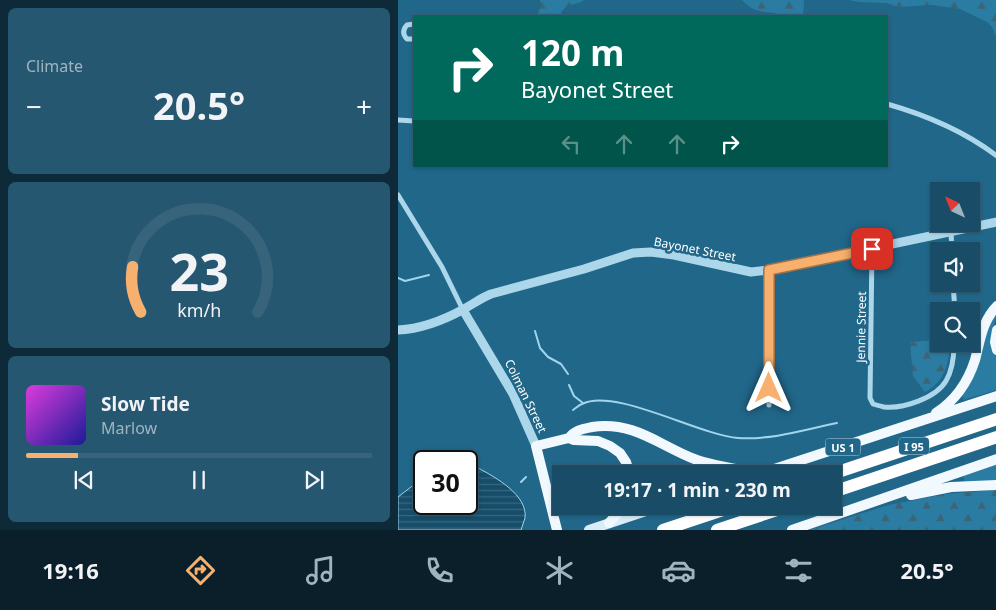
<!DOCTYPE html>
<html lang="en">
<head>
<meta charset="utf-8">
<style>
	body { margin:0; font-family:"Noto Sans",sans-serif; background:#265770; color:#f1f3f6; height:100vh; display:flex; flex-direction:column; font-size:19px; white-space:nowrap }
	* { box-sizing:border-box; margin:0 }
	p { font-size:16px; color:#9fb4c0 }
	.icon { flex:none; width:28px; height:28px; fill:none; stroke:currentColor; stroke-width:2; stroke-linecap:round; stroke-linejoin:round }
	.map { position:relative; flex:1; overflow:hidden }
	.side { display:flex; flex-direction:column; gap:8px; padding:8px; background:#0e2a39; width:398px }
	.side>* { flex:none }
	.hud { position:absolute; left:15px; top:15px; width:475px; height:152px; border-radius:0px; box-shadow:0 1px 4px #0004,0 0 0 1px #37647b; background:#00695c; color:#fff; overflow:hidden }
	.needle { width:32px; rotate:317deg }
	.tools { position:absolute; left:532px; top:182px; display:grid; gap:10px }
	.tools a { display:grid; place-items:center; width:50px; height:50px; border-radius:0px; background:#194d67; box-shadow:0 1px 4px #0004,0 0 0 1px #37647b; font-size:25px }
	.speed { position:absolute; left:15px; top:450px; display:flex; gap:10px; font-size:25px; font-weight:700; text-align:center }
	.speed>* { display:grid; place-content:center; width:65px; height:65px; border-radius:50%; background:#194d67; box-shadow:0 1px 4px #0004,0 0 0 1px #37647b; line-height:1 }
	.speed .limit { border:2px solid #111; border-radius:8px; background:#fff; color:#111 }
	.pin { position:absolute; display:grid; place-items:center; width:42px; height:42px; color:#fff; margin:-21px; border-radius:10px; box-shadow:0 2px 8px #0006 }
	.me { position:absolute; width:55px; margin:-28px; rotate:0deg; stroke-linejoin:round; filter:drop-shadow(0 0 4px #0008) }
	.turn { display:flex; align-items:center; gap:18px; height:105px; padding:0 25px; font-size:22px }
	.turn .icon { width:65px; height:65px; stroke-width:2.5 }
	.turn b { display:block; font-size:35px; line-height:42px }
	.lanes { display:flex; align-items:center; height:48px; padding:0 25px; background:#0003; justify-content:center; gap:25px; direction:ltr }
	.lanes .off { opacity:.35 }
	.big { font-size:38px; font-weight:700; line-height:1.1 }
	.side .tile { flex:1; display:flex; flex-direction:column; justify-content:center; gap:8px; min-width:0; padding:0 18px; border-radius:8px; background:#265770 }
	.side .dial { align-items:center; gap:0 }
	.dial svg { height:130px; overflow:visible; fill:none; stroke:#37647b; stroke-width:7; stroke-linecap:round; text-anchor:middle }
	.dial text { fill:#f1f3f6; stroke:none }
	.song { display:flex; align-items:center; gap:15px }
	.cover { width:60px; height:60px; border-radius:8px; background:linear-gradient(135deg,hsl(300 70% 55%),hsl(240 70% 35%)) }
	.played { height:5px; border-radius:2px; background:linear-gradient(90deg,#f8b06e 15%,#37647b 15%) }
	.keys { display:flex; justify-content:space-around; direction:ltr }
	.heat { display:flex; justify-content:space-between; align-items:center; font-size:28px; direction:ltr }
	.trip { position:absolute; left:154px; top:465px; width:290px; height:50px; border-radius:0px; background:#194d67; box-shadow:0 1px 4px #0004,0 0 0 1px #37647b; font-weight:700; line-height:50px; text-align:center }
	.dock { display:flex; height:80px; justify-content:space-around; align-items:center; background:#0a1f29; color:#9fb4c0 }
	.dock .icon { width:35px; height:35px }
	.dock .active { color:#f8b06e }
	.dock b { font-size:22px; color:#f1f3f6 }
	main { display:flex; flex:1; min-height:0 }
	.map>svg:first-child { display:block }
	.grass { fill:#2a7ca2 }
	.forest { fill:url(#forest-firs) }
	.water { fill:url(#water-rules); stroke:#a0d5ec }
	.lines { fill:none; stroke-linecap:round; stroke-linejoin:round }
	.stream { stroke:#a0d5ec; stroke-width:2 }
	.minor { stroke:#acd7eb; stroke-width:5 }
	.tertiary { stroke:#acd7eb; stroke-width:9 }
	.secondary { stroke:#d8edf8; stroke-width:10 }
	.primary { stroke:#f1f9fe; stroke-width:10 }
	.motorway { stroke:#fff; stroke-width:12 }
	.route-casing { stroke:#a17248; stroke-width:12 }
	.route { stroke:#f8b06e; stroke-width:9 }
	.labels { text-anchor:middle; dominant-baseline:central; stroke-width:5; stroke-linejoin:round; paint-order:stroke }
	.shield { fill:#216789; stroke:#bcd1dc; stroke-width:1 }
	.shield-label { font-size:11px; font-weight:bold; fill:#fff }
	.street-label { font-size:12px; fill:#fff; stroke:#216789 }
</style>
</head>
<body>
<main>
<section class="side">
<div class="tile"><p>Climate</p>
<div class="heat"><a>−</a><b class="big">20.5°</b><a>+</a></div>
</div>
<div class="tile dial"><svg viewBox="0 0 100 80">
<path d="M14 69A42 42 0 1 1 86 69"/>
<path d="M14 69A42 42 0 0 1 9 41" stroke="#f8b06e"/>
<text x="50" y="56" font-size="32" font-weight="700">23</text>
<text x="50" y="72" font-size="11">km/h</text>
</svg></div>
<div class="tile">
<div class="song"><i class="cover"></i><div><b>Slow Tide</b><p>Marlow</p></div></div>
<div class="played"></div>
<div class="keys"><svg class="icon" aria-label="previous" viewBox="0 0 24 24"><path d="M18 5L8 12l10 7zM5 5v14"/></svg><svg class="icon" aria-label="pause" viewBox="0 0 24 24"><path d="M8 5v14M16 5v14"/></svg><svg class="icon" aria-label="next" viewBox="0 0 24 24"><path d="M6 5l10 7-10 7zM19 5v14"/></svg></div>
</div>
</section>
<div class="map">
<svg width="599" height="530" viewBox="0 0 599 530">
	<defs>
		<pattern id="forest-firs" width="22" height="20" patternUnits="userSpaceOnUse" patternTransform="scale(1.25)"><rect width="22" height="20" fill="#2a7ca2"/><path d="M5 1l3.5 6h-7zM16 11l3.5 6h-7z" fill="#3b6477"/></pattern>
		<pattern id="water-rules" width="6" height="5" patternUnits="userSpaceOnUse" patternTransform="scale(1.25)"><rect width="6" height="5" fill="#164d69"/><path d="M0 2.5h6" fill="none" stroke="#396880"/></pattern>
	</defs>
	<rect width="100%" height="100%" fill="#216789"/>
	<path class="grass" d="M598 312C598 321 595 325 595 332 594 340 595 350 598 357V390L565 400 566 398 564 396C581 373 579 354 589 330 591 324 595 318 598 312Z
		M598 464V481L567 482 565 476Z"/>
	<path class="forest" d="M142 0H186L183 2 169 6 163 12 165 16H139L143 6Z
		M344 0H406L405 16H380L377 13C363 12 354 11 344 0Z
		M451 0H598V36L594 27 589 22 562 9 534 5 500 7 489 3 461 2Z
		M541 340V344H552C550 366 547 381 527 392L515 376 512 342Z
		M598 490V530H411L491 505 547 494Z"/>
	<path class="water" d="M80 468C97 477 130 495 127 518 126 522 124 526 123 530H0V497L26 477V504H69V469Z"/>
	<g class="lines">
		<path class="stream" d="M0 278 7 281 31 275
			M137 331 142 348 150 357 163 364 170 374
			M171 385 176 396 185 403
			M175 410C178 408 181 405 184 404 216 387 301 435 340 438 374 440 406 430 439 423
			M123 482 128 477"/>
		<path class="minor" d="M16 24 9 25C5 29 4 34 9 39H16
			M489 104C528 115 566 131 599 156
			M0 120 16 121
			M0 195 44 267 65 310
			M553 232 554 251
			M474 249 472 398 475 404C478 405 482 406 486 407 505 409 538 398 548 381 555 369 556 357 556 344
			M371 270V405
			M555 284 557 311"/>
		<path class="tertiary" d="M65 310 115 394 138 446
			M0 330C23 329 46 320 66 309 75 304 83 298 93 294L186 269 235 253 253 252 276 255 353 272 371 270 599 222"/>
		<path class="secondary" d="M191 530 263 506"/>
		<path class="primary" d="M599 330 597 342 599 350
			M538 413C558 400 570 382 577 360 582 341 584 321 599 306
			M171 438C177 430 184 429 194 427 238 421 261 446 299 460 320 467 342 470 364 473L599 396
			M513 495 553 487 599 485
			M211 523 226 506
			M159 530 138 446 171 438 176 440 200 441 212 446 222 453 228 462 232 474
			M394 530 599 459"/>
		<path class="motorway" d="M434 474 599 419
			M435 492 599 437
			M265 530 337 506
			M319 530 391 506"/>
	</g>
	<g class="lines">
		<g class="route-casing">
			<path id="route" d="M371 388V270L474 249"/>
		</g>
		<use href="#route" class="route"/>
	</g>
	<g class="labels">
		<g class="shield">
			<rect x="501" y="437.5" width="30" height="17" rx="4"/>
			<rect x="427.5" y="438.5" width="35" height="17" rx="4"/>
		</g>
		<g class="shield-label">
			<text x="516" y="446">I 95</text>
			<text x="445" y="447">US 1</text>
		</g>
		<g class="street-label">
			<text transform="translate(297 249) rotate(11)">Bayonet Street</text>
			<text transform="translate(463 327) rotate(-89)">Jennie Street</text>
			<text transform="translate(128 396) rotate(64)">Colman Street</text>
		</g>
	</g>
</svg>
<div class="tools">
<a><svg class="needle" viewBox="-14 -14 28 28"><path d="M0-13l5 13h-10z" fill="#e53935"/><path d="M0 13l5-13h-10z" fill="#9fb4c0"/></svg></a>
<a><svg class="icon" aria-label="sound" viewBox="0 0 24 24"><path d="M4 9h4l5-4v14l-5-4H4zM17 9q2 3 0 6"/></svg></a>
<a><svg class="icon" aria-label="search" viewBox="0 0 24 24"><circle cx="10" cy="10" r="6"/><path d="M15 15l6 6"/></svg></a>
</div>
<div class="speed"><div class="limit">30</div></div>
<div class="pin" style="left:474px;top:249px;background:#d93025"><svg class="icon" aria-label="arrive" viewBox="0 0 24 24"><path d="M6 21V4h12l-3 4 3 4H6"/></svg></div>
<svg class="me" style="left:371px;top:388px" viewBox="-20 -20 40 40"><path d="M0-17L14 15 0 8-14 15z" fill="#f8b06e" stroke="#fff" stroke-width="4"/></svg>
<div class="trip">19:17 · 1 min · 230 m</div>
<div class="hud">
<div class="turn"><svg class="icon" aria-label="right" viewBox="0 0 24 24"><path d="M7 20v-9h11M14 6l5 5-5 5"/></svg><div><b>120 m</b>Bayonet Street</div></div>
<div class="lanes"><svg class="icon off" aria-label="left" viewBox="0 0 24 24"><path d="M17 20v-9H6M10 6l-5 5 5 5"/></svg><svg class="icon off" aria-label="ahead" viewBox="0 0 24 24"><path d="M12 20V5M6 11l6-6 6 6"/></svg><svg class="icon off" aria-label="ahead" viewBox="0 0 24 24"><path d="M12 20V5M6 11l6-6 6 6"/></svg><svg class="icon" aria-label="right" viewBox="0 0 24 24"><path d="M7 20v-9h11M14 6l5 5-5 5"/></svg></div>
</div>
</div>
</main>
<nav class="dock">
<b>19:16</b>
<svg class="icon active" aria-label="directions" viewBox="0 0 24 24"><path d="M12 3l9 9-9 9-9-9zM9 14v-3h6M13 9l2 2-2 2"/></svg>
<svg class="icon" aria-label="music" viewBox="0 0 24 24"><path d="M9 18V5l10-2v13"/><circle cx="6" cy="18" r="3"/><circle cx="16" cy="16" r="3"/></svg>
<svg class="icon" aria-label="phone" viewBox="0 0 24 24"><path d="M5 4h4l2 5-3 2q2 4 5 5l2-3 5 2v4C11 20 4 13 5 4z"/></svg>
<svg class="icon" aria-label="climate" viewBox="0 0 24 24"><path d="M12 3v18M4 7l16 10M4 17L20 7"/></svg>
<svg class="icon" aria-label="car" viewBox="0 0 24 24"><path d="M5 17H2v-5l4-1 3-4h7l3 4 3 1v5h-3M9 17h6M6 11h13"/><circle cx="7" cy="17" r="2"/><circle cx="17" cy="17" r="2"/></svg>
<svg class="icon" aria-label="filters" viewBox="0 0 24 24"><path d="M4 7h16M4 17h16"/><circle cx="9" cy="7" r="2"/><circle cx="15" cy="17" r="2"/></svg>
<b>20.5°</b>
</nav>
</body>
</html>
